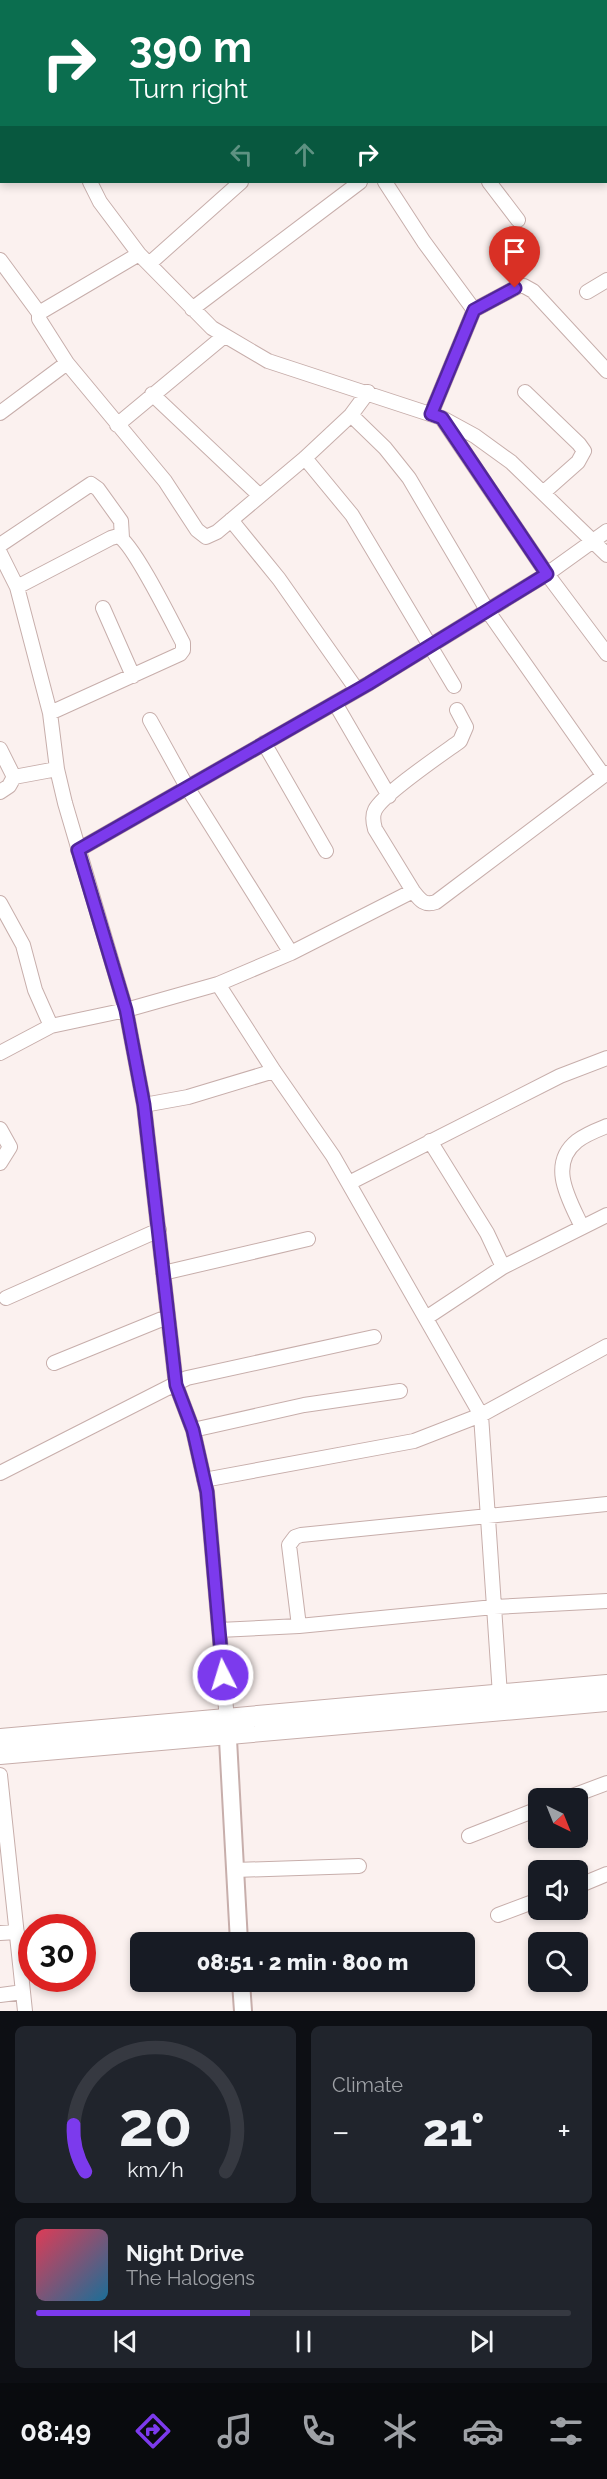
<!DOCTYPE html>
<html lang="en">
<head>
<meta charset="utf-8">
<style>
	body { margin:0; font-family:Raleway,sans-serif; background:#20242c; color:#f1f3f6; height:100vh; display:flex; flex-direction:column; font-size:22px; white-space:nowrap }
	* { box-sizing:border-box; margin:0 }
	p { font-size:20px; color:#9ea1a6 }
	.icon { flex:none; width:33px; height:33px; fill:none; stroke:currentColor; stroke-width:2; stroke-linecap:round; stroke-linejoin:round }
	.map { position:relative; height:2011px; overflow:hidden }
	.sheet { display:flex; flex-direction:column; gap:15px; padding:15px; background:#0d0f14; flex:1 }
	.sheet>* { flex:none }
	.top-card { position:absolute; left:0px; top:0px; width:608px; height:183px; box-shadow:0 3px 9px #0003; background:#0b6e4f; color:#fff; overflow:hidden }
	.needle { width:39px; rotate:137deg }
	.controls { position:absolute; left:528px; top:1788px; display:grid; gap:12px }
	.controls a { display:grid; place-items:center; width:60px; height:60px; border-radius:9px; background:#171b24; box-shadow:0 3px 9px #0003; font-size:30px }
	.speed { position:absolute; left:18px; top:1914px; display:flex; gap:12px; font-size:30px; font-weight:700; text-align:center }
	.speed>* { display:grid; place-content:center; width:78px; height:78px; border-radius:50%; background:#171b24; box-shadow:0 3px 9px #0003; line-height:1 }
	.speed .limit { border:9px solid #d22; background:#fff; color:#111 }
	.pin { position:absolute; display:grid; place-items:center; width:51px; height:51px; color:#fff; margin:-62px -26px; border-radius:50% 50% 50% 0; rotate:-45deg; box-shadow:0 0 6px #0007 }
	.pin .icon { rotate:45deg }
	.me { position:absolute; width:66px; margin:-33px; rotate:355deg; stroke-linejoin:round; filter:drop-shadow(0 0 4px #0008) }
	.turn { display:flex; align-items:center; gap:21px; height:126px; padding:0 30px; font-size:27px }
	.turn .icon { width:78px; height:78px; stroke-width:2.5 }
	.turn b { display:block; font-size:42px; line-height:51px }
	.lanes { display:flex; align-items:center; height:57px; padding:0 30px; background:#0003; justify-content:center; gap:30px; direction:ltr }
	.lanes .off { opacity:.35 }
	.big { font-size:45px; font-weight:800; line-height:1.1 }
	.sheet .widget { flex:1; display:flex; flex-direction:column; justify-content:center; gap:9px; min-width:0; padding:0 21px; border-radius:9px; background:#20242c }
	.sheet .dial { align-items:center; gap:0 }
	.dial svg { height:156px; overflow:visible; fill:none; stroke:#363941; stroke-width:7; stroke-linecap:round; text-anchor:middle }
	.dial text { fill:#f1f3f6; stroke:none }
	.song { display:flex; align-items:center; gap:18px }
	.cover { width:72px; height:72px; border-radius:9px; background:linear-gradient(135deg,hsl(350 70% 55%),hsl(200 70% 35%)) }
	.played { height:6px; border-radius:3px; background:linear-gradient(90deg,#7c3aed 40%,#363941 40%) }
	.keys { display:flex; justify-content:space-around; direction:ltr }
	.heat { display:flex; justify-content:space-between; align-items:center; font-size:33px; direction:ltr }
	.sheet .tiles { flex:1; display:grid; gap:15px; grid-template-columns:1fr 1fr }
	.widget:last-child { grid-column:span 2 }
	.trip { position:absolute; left:130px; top:1932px; width:345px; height:60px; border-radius:9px; background:#171b24; box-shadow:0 3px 9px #0003; font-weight:800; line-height:60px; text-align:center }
	.tabs { display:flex; height:96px; justify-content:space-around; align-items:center; background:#090b0e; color:#9ea1a6 }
	.tabs .icon { width:42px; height:42px }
	.tabs .current { color:#7c3aed }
	.tabs b { font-size:27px; color:#f1f3f6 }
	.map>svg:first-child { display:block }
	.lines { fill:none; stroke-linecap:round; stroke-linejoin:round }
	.minor-casing { stroke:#c7aeab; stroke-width:16 }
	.tertiary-casing { stroke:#c7aeab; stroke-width:20 }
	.secondary-casing { stroke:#c7aeab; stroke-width:22 }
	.minor { stroke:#fff; stroke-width:14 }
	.tertiary { stroke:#fff; stroke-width:16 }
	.secondary { stroke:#fff; stroke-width:20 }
	.route-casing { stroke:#51269a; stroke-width:15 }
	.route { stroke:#7c3aed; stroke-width:10 }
</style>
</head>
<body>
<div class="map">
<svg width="607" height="2011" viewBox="0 0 607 2011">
	<rect width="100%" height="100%" fill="#fbf1ef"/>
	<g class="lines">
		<g class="minor-casing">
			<path id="minor" d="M21 0 22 2
				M172 0 173 2
				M559 0V2
				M97 2 99 0
				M283 2 285 0
				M401 2 404 0
				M606 30 607 29
				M606 112 607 111
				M606 135 607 137
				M90 182 100 202 139 254 212 328 268 361 442 418 475 436 511 462 607 555
				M385 182 424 242 474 310
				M489 182 518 220
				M0 260 39 313V319L67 363 165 481 197 530 206 537 217 532 305 458 351 415 368 392
				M149 264 241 182
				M587 292 607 280
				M192 309 360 182
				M39 313 139 254
				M525 392 579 444 584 451 578 462 543 493
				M152 394 259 495
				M0 413 67 363
				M431 414 474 310 519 286H524L533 291 607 371
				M351 415 385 448 409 478 487 610 603 775
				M443 420 547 574 607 654
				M117 425 223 337
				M305 458 352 515 454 686
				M231 520 279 579 357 690
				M0 545 91 484 98 489 121 521 122 538
				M0 553 17 587 50 713 57 769 65 803 126 1010 144 1105 176 1385 193 1430 207 1492 227 1720
				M17 587 111 538 118 536C133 543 173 624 183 643V650L180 654 50 713
				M103 608 133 676
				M335 703 389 796
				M457 710 466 727 460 741C442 754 383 794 375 810 372 816 373 822 375 829L413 891C420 900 424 906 436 902L607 773
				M150 720 187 787 291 953
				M264 743 326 851
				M0 749 14 777 9 786 0 792
				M14 777 57 769
				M78 850 368 684 547 574 607 531
				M0 903 23 945 35 990 51 1026
				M218 984 274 1071 333 1156 481 1415 500 1695
				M0 1053 51 1026 126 1010 218 984 291 953 413 891
				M144 1105 188 1097 274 1071
				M0 1129 10 1147 0 1163
				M430 1141 487 1233 503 1267
				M349 1183 560 1076 607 1058
				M582 1227C570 1201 547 1165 577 1141 586 1134 597 1130 607 1126
				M163 1273 308 1239
				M6 1298 159 1230
				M426 1318 503 1267 607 1215
				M54 1363 167 1317
				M193 1430 304 1405 400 1391
				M0 1473 187 1378 374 1337
				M204 1480 414 1441 481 1415 607 1346
				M299 1626 494 1607 607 1601
				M219 1630 299 1626 289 1545 295 1537 301 1535 607 1504
				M0 1775 25 2011
				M567 1798 607 1783
				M469 1836 538 1809
				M235 1870 359 1866
				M578 1886 607 1874
				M498 1915 538 1900
				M0 1933 17 1932
				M0 1995 23 1992"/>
		</g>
		<g class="tertiary-casing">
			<path id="tertiary" d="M227 1721 239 1942
				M241 1982 243 2011"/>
		</g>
		<g class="secondary-casing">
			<path id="secondary" d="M0 1739 607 1685
				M0 1754 607 1701"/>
		</g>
		<use href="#minor" class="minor"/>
		<use href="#tertiary" class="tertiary"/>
		<use href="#secondary" class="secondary"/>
	</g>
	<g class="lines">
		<g class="route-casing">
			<path id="route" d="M223 1675 207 1492 193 1430 176 1385 144 1105 126 1010 78 850 368 684 547 574 442 418 431 414 474 310 515 288"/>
		</g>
		<use href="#route" class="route"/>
	</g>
</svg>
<div class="controls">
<a><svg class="needle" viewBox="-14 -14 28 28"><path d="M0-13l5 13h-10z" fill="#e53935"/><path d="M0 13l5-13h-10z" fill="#9ea1a6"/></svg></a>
<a><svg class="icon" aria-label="sound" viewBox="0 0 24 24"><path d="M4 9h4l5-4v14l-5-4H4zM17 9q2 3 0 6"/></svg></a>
<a><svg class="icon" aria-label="search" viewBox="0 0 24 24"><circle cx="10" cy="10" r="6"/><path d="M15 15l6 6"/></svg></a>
</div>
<div class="speed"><div class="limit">30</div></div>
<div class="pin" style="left:515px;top:288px;background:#d93025"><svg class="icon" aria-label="arrive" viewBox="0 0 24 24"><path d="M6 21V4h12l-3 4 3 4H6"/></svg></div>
<svg class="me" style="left:223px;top:1675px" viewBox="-20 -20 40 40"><circle r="17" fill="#7c3aed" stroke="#fff" stroke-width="3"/><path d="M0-11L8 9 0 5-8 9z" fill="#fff"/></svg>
<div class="trip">08:51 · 2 min · 800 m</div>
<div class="top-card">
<div class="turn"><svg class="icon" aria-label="right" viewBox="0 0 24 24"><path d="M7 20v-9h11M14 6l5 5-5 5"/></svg><div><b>390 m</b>Turn right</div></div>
<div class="lanes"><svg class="icon off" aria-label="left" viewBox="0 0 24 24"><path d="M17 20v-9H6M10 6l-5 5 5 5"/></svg><svg class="icon off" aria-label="ahead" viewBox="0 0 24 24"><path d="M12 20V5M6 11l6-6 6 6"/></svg><svg class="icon" aria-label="right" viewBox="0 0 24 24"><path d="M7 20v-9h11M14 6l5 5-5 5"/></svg></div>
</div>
</div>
<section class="sheet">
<div class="tiles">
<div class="widget dial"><svg viewBox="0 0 100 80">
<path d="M14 69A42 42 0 1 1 86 69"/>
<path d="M14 69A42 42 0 0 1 8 45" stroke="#7c3aed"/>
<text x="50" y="56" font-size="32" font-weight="700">20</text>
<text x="50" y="72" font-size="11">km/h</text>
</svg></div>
<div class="widget"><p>Climate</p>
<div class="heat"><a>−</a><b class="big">21°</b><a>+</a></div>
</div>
<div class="widget">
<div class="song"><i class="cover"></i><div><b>Night Drive</b><p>The Halogens</p></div></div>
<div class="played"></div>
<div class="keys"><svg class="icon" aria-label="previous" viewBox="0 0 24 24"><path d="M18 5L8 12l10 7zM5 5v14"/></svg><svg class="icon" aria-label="pause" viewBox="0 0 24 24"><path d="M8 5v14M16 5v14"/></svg><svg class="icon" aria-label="next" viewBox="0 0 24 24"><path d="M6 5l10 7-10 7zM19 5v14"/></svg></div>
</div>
</div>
</section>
<nav class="tabs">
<b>08:49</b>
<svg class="icon current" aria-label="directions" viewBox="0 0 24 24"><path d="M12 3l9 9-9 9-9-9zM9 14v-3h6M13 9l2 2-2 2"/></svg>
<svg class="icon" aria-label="music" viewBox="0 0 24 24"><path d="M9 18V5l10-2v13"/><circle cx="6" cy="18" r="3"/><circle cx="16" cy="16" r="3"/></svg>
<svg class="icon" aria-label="phone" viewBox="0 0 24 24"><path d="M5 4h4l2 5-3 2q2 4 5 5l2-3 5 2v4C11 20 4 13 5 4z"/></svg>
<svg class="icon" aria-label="climate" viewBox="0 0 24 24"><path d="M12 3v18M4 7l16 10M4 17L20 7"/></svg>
<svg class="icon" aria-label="car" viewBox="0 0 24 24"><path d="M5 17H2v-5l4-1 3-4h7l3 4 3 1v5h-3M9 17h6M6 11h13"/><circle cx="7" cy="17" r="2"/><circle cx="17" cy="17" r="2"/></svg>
<svg class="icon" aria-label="filters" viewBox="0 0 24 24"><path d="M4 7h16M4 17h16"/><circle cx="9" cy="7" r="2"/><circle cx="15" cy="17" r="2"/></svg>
</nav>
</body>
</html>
